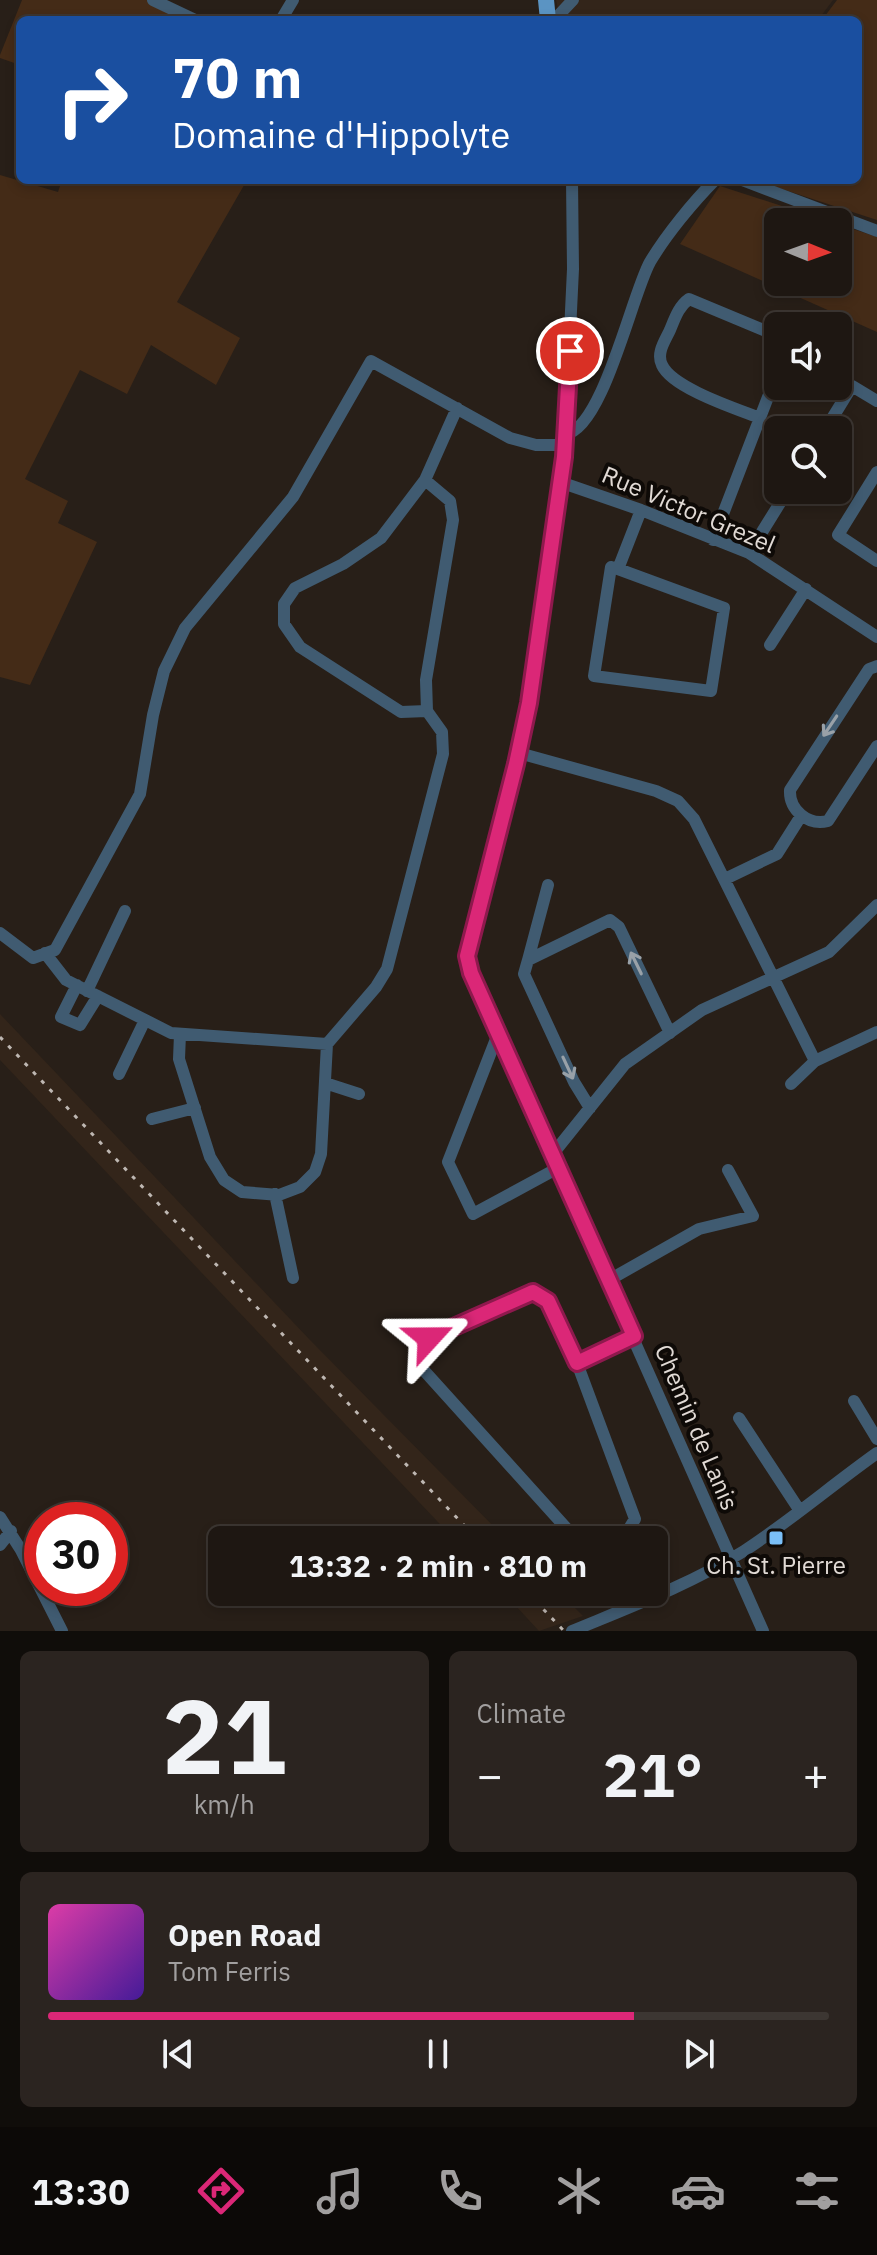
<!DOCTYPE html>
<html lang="en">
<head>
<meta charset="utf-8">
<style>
	body { margin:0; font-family:"IBM Plex Sans",sans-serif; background:#2b2420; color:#f1f3f6; height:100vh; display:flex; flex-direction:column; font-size:30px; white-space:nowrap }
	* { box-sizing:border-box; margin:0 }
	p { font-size:26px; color:#a19f9f }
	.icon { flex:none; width:44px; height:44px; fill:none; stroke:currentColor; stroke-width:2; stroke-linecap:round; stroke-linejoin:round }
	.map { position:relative; height:1631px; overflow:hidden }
	.details { display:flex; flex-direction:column; gap:20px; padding:20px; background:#100d0a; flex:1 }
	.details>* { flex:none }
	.top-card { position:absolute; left:16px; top:16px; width:846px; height:168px; border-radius:12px; box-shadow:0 4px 12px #0003,0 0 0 2px #3c3632; background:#1a4fa0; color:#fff; overflow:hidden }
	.needle { width:52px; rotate:91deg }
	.buttons { position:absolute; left:764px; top:208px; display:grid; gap:16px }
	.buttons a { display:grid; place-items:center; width:88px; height:88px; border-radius:12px; background:#1e1712; box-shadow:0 4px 12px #0003,0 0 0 2px #3c3632; font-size:40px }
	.speed { position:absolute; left:24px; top:1502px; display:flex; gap:16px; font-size:40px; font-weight:700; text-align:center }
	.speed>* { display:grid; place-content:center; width:104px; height:104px; border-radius:50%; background:#1e1712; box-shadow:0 4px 12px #0003,0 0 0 2px #3c3632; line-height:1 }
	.speed .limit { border:12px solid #d22; background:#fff; color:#111 }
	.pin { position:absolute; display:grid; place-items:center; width:68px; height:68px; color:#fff; margin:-34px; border:4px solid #fff; border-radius:50%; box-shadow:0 2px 8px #0007 }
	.me { position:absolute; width:88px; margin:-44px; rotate:66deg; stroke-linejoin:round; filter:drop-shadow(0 0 6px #0008) }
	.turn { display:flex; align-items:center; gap:28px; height:168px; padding:0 24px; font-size:36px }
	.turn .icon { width:104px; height:104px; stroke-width:2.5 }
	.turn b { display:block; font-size:56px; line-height:68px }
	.big { font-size:60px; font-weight:700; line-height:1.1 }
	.details .card { flex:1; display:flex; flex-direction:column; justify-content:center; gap:12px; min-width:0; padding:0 28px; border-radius:12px; background:#2b2420 }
	.details .dial { align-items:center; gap:0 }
	.dial b { font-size:104px; line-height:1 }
	.song { display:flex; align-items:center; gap:24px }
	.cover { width:96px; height:96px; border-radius:12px; background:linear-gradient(135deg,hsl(320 70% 55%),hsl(260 70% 35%)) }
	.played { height:8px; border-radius:4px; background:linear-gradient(90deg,#db2777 75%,#3c3632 75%) }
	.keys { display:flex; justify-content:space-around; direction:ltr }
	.heat { display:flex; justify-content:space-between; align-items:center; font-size:44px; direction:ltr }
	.details .tiles { flex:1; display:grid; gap:20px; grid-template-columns:1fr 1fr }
	.card:last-child { grid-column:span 2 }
	.trip { position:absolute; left:208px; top:1526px; width:460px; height:80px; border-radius:12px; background:#1e1712; box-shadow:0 4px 12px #0003,0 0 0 2px #3c3632; font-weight:700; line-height:80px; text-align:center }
	.dock { display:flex; height:128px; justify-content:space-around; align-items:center; background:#0c0907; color:#a19f9f }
	.dock .icon { width:56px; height:56px }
	.dock .selected { color:#db2777 }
	.dock b { font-size:36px; color:#f1f3f6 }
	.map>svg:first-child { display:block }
	.built { fill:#33251a }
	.green { fill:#442b17 }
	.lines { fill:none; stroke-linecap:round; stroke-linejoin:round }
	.minor { stroke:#405b71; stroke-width:12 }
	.major { stroke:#5b94c3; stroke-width:16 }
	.rail { stroke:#beb7b2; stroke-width:3; stroke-dasharray:4 8; stroke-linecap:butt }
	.oneway { stroke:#99a1a8 }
	.route-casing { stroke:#8e194d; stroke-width:20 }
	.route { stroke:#db2777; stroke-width:14 }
	.poi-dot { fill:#7abff8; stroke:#0e0a07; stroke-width:3 }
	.labels { text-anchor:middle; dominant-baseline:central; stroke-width:8; stroke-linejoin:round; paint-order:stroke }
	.street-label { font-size:24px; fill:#e1dad5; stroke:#0e0a07 }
	.poi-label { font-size:24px; fill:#e1dad5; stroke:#0e0a07 }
</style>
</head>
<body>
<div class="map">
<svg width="877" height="1631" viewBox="0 0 877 1631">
	<rect width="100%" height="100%" fill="#281f18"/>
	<path class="built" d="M556 0H833L818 20H560Z
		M0 1014 310 1340 507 1540H455L0 1060Z
		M503 1592H559L583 1616 539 1631Z"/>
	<path class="green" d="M22 0H153L195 20H20V65L0 58V55Z
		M837 0H877V220L754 180H858V20H822Z
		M0 175 58 192 62 180H247L177 302 240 338 216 385 151 345 127 394 80 370 25 479 68 501 58 523 97 542 30 685 0 677Z
		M720 186 831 222H778V282H838V224L877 237V332L680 244Z"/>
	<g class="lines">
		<path class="minor" d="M153 0 195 20
			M281 20 293 0
			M548 20 556 18 573 0
			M572 180 573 269 564 457 529 703 516 764 467 956 471 973 763 1631
			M742 180 877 231
			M760 418C737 409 672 388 662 365 656 353 665 341 670 330 675 318 679 306 689 299L778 336
			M825 430 852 386 877 401
			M566 434C603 428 632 294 650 262 666 235 693 202 715 180
			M877 472 838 535 877 561
			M560 482 641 510 749 553 877 637
			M713 540 778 371
			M749 553 788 490
			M618 569 724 608 711 691 594 676 611 567 618 569 641 510
			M770 645 806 589
			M877 666 869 669 790 790C789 810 808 826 828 821L877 746
			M427 711 401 712 300 647 284 624V604L295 588 343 564 381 538 425 480 457 408
			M519 753 656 791 678 801 694 819 815 1061
			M725 879 777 854 801 816
			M0 933 33 958 55 950 140 794 153 715 164 671 185 628 293 497 371 361 510 438 536 445H565
			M45 953 66 980 171 1033 327 1044 376 987 387 969 443 754 442 732 427 711 426 680 453 520 450 501 425 480
			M528 960 548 885
			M77 985 61 1017 80 1025 98 996
			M87 991 125 911
			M180 1034 179 1059 210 1157 224 1180 242 1192 279 1195 300 1187 315 1172 321 1154 327 1044
			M498 1034 448 1162 473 1214 558 1168
			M119 1074 145 1020
			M325 1083 359 1094
			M791 1084 815 1061 877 1032
			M590 1108 574 1082 524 974 528 960 610 920 619 927 670 1033
			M152 1119 195 1108
			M552 1155 625 1064 702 1010 829 952 877 905
			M275 1194 293 1278
			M609 1280 699 1229 753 1216 728 1170
			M577 1363 634 1336
			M854 1401 877 1439
			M739 1418 800 1511
			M0 1517 21 1550 62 1631
			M577 1540 419 1365 421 1350 429 1338 533 1292 548 1301 577 1363 635 1519 622 1540
			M0 1545 11 1531
			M572 1631C630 1607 691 1584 744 1551 790 1521 832 1485 877 1453"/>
		<path class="major" d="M546 0 548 20"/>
		<path class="rail" d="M0 1037 478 1540
			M527 1592 564 1631"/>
	</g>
	<defs><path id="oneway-shaft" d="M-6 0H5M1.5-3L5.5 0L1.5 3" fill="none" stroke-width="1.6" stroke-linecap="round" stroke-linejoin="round" transform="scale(2)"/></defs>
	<g class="oneway">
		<use href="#oneway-shaft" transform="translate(830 726) rotate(124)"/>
		<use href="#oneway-shaft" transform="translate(636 963) rotate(-116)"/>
		<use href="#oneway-shaft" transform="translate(568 1068) rotate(65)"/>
	</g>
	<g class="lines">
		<g class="route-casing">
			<path id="route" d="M429 1338 533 1292 548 1301 577 1363 634 1336 471 973 467 956 516 764 529 703 564 457 570 351"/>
		</g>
		<use href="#route" class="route"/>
	</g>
	<rect class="poi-dot" x="768" y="1530" width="16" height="16" rx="4"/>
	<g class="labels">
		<g class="street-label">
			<text transform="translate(689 509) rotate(23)">Rue Victor Grezel</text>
			<text transform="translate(697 1427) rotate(67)">Chemin de Lanis</text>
		</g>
		<g class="poi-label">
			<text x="776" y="1565">Ch. St. Pierre</text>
		</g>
	</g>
</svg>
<div class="buttons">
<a><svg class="needle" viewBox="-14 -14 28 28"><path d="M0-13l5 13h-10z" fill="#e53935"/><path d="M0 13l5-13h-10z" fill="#a19f9f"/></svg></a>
<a><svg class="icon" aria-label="sound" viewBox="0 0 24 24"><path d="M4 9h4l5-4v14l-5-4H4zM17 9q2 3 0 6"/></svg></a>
<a><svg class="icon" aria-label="search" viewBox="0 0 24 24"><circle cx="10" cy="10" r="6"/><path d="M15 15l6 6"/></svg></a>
</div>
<div class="speed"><div class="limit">30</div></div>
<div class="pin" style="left:570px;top:351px;background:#d93025"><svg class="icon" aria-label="arrive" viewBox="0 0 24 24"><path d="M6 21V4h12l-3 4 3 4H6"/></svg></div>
<svg class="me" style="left:429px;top:1338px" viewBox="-20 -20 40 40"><path d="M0-17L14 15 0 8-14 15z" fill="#db2777" stroke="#fff" stroke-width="4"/></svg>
<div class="trip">13:32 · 2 min · 810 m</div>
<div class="top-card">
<div class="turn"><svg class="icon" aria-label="right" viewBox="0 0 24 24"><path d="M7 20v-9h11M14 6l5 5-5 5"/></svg><div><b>70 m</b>Domaine d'Hippolyte</div></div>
</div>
</div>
<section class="details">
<div class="tiles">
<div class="card dial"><b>21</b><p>km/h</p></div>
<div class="card"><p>Climate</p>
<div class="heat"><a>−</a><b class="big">21°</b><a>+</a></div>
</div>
<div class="card">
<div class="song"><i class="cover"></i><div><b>Open Road</b><p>Tom Ferris</p></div></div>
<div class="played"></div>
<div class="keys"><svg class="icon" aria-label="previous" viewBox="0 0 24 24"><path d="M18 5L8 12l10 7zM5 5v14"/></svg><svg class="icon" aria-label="pause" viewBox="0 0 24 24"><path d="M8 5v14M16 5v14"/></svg><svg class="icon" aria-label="next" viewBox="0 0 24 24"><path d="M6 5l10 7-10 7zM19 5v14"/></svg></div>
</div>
</div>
</section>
<nav class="dock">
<b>13:30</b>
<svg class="icon selected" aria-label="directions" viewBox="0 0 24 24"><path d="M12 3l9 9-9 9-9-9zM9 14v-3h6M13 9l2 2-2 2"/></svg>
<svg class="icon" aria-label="music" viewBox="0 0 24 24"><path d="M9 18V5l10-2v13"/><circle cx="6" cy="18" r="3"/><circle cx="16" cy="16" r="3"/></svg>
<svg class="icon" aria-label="phone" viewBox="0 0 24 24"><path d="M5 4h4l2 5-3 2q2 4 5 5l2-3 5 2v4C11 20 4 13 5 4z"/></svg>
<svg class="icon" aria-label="climate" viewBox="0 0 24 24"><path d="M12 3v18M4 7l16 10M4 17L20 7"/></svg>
<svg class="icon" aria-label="car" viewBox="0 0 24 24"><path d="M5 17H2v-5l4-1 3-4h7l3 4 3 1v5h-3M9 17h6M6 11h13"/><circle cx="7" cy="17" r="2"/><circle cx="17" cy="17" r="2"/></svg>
<svg class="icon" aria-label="filters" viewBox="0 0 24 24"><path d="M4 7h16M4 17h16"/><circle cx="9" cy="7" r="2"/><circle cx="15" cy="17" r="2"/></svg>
</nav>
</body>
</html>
